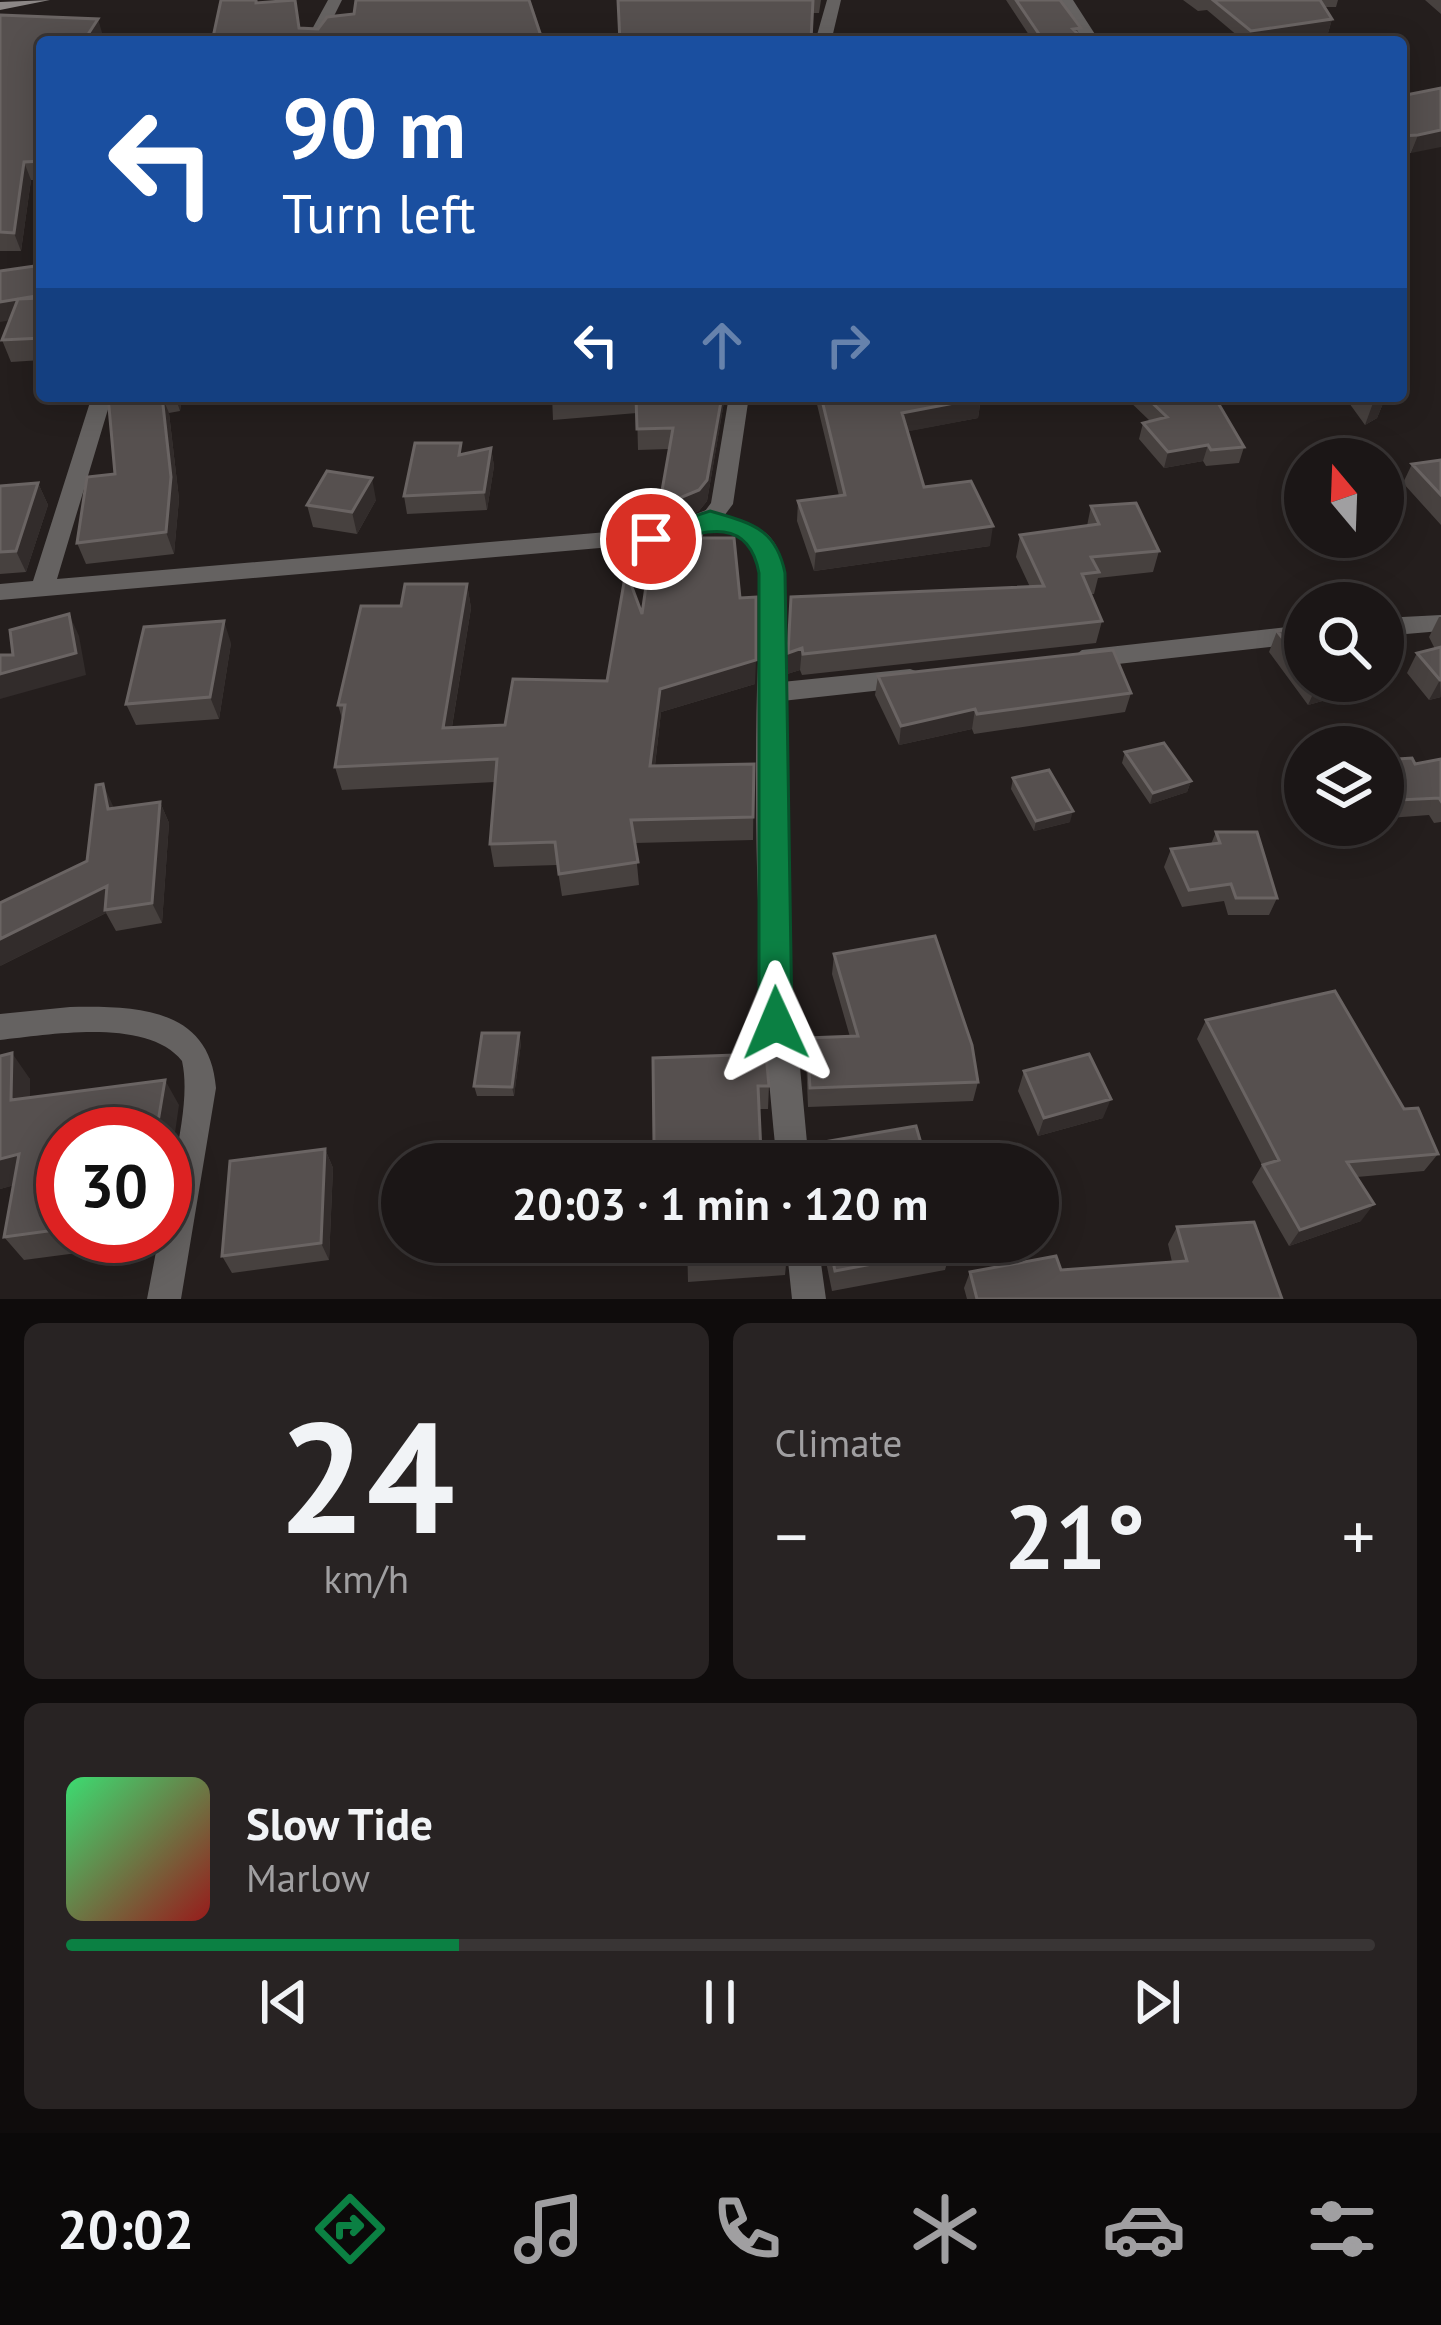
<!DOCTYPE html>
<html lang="en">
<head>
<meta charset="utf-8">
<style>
	body { margin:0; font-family:"PT Sans",sans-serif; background:#282323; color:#f1f3f6; height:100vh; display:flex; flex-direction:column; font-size:45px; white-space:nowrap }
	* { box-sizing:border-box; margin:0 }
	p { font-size:39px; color:#a09fa1 }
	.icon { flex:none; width:66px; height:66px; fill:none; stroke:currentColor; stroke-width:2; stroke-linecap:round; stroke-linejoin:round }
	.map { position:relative; height:1299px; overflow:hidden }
	.side { display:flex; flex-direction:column; gap:24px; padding:24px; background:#0f0c0c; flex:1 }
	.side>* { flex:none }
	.top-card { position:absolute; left:36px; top:36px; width:1371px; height:366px; border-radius:12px; box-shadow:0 6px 30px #0003,0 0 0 3px #393535; background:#1a4fa0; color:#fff; overflow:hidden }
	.needle { width:78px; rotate:341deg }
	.buttons { position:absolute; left:1284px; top:438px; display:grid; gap:24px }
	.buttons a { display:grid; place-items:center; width:120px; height:120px; border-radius:50%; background:#1b1616; box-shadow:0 6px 30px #0003,0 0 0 3px #393535; font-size:60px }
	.speed { position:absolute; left:36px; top:1107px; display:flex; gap:24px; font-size:60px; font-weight:700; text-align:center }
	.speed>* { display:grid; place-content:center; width:156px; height:156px; border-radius:50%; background:#1b1616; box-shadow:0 6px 30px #0003,0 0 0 3px #393535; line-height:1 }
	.speed .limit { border:18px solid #d22; background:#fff; color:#111 }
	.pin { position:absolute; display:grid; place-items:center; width:102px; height:102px; color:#fff; margin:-51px; border:6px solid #fff; border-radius:50%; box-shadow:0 3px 12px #0007 }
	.me { position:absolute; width:132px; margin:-66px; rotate:359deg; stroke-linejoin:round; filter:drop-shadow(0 0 9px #0008) }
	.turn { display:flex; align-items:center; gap:42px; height:252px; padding:0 48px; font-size:54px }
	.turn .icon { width:156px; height:156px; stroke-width:2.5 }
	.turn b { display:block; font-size:84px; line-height:102px }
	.lanes { display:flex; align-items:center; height:114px; padding:0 48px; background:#0003; justify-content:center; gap:60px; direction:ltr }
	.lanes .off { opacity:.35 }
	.big { font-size:90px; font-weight:700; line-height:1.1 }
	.side .card { flex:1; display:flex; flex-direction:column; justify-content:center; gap:18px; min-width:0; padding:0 42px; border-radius:18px; background:#282323 }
	.side .dial { align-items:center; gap:0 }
	.dial b { font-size:156px; line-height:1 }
	.song { display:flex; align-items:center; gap:36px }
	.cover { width:144px; height:144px; border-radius:18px; background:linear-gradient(135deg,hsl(140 70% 55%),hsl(0 70% 35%)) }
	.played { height:12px; border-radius:6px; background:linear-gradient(90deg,#0b8043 30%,#393535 30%) }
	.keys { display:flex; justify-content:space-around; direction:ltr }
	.heat { display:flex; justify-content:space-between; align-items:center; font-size:66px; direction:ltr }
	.side .tiles { flex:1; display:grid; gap:24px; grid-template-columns:1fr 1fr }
	.card:last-child { grid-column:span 2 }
	.trip { position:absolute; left:381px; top:1143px; width:678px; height:120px; border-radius:60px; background:#1b1616; box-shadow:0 6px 30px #0003,0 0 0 3px #393535; font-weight:700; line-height:120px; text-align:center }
	.dock { display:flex; height:192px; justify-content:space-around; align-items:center; background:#0b0909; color:#a09fa1 }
	.dock .icon { width:84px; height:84px }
	.dock .current { color:#0b8043 }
	.dock b { font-size:54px; color:#f1f3f6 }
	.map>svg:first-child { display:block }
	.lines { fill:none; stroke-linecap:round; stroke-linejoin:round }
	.street { fill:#656261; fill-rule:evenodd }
	.secondary { fill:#8c8786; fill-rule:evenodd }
	.wall { fill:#47413f }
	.shaded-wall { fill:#322c2b }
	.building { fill:#56504f; stroke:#6a6463; stroke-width:3 }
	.route { fill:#0b8043; stroke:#07532c; stroke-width:3 }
</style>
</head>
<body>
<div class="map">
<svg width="1441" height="1299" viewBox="0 0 1441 1299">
	<rect width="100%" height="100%" fill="#241e1d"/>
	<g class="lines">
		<path class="street" d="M328 0H342L321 42H305Z
			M827 0H841L831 42H815Z
			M1059 0H1073L1100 42H1084Z
			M92 396H112L57 579 677 526 702 515 711 503 729 396H749L733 504 724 516C739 521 756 524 768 535 798 564 782 643 782 682L910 669 919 672 922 678 919 684 910 687 782 701 786 916 809 1164H777C764 1040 756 915 756 791 756 748 756 705 758 663 760 630 771 586 757 554 750 537 728 532 712 528L680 541 0 600V584L33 581Z
			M1441 615V631L1383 636V618Z
			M1305 625V643L1082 668 1070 659 1082 650Z
			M70 1007C136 1006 210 1007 216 1088L181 1299H147L159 1236H165C165 1182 193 1110 182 1061 147 1017 49 1035 0 1040V1014Z
			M786 1242H818L826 1299H792Z"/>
		<path class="secondary" d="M50 0 0 10V2Z"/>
	</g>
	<path class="wall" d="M618 0H821L819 13H812L811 42H620Z
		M1006 0H1060L1079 35 1086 42H1023V39L1031 38Z
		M1183 0H1338L1336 7H1324L1332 19 1328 33 1266 42H1245L1207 10 1198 11Z
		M1425 0H1441V14Z
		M0 15 103 36 42 42V180H31L21 251H0Z
		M1441 88 1411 153 1401 154V96Z
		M42 265V360L11 362 2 340Z
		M108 396H182L180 411 169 413 179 499 174 554 86 564 77 543 115 474Z
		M552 396H725L707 501 699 511 676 522 660 523V502L669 449 638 450 637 413 553 420Z
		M815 396H980L981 398 978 418 908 431 924 487 990 546 814 571 797 521 798 501 839 496Z
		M1124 396H1214L1244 447 1239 463 1206 466 1203 461 1164 468 1139 439 1143 423 1150 421Z
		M1344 396H1386L1377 418 1365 425Z
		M491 448 494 466 487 510 407 514 404 496 463 454Z
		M1441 460V525L1403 483 1412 464Z
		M38 483 48 505 26 572 0 574V486Z
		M376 500 357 534 313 527 307 505Z
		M1091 506 1159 551 1153 572 1098 578 1094 594H1091L1102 621 1096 643 802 675 800 670 787 674 791 597 1030 587 1016 557 1020 535 1087 526Z
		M705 538 740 598 755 684 661 712 655 766 754 764 753 840 635 843 639 885 562 896 557 865 494 867 490 844 495 782 342 790 335 767 343 722 338 705 401 606 467 584 471 608 452 727 505 725 607 681 642 614Z
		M1439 617H1441V697L1429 700 1407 673 1417 653 1435 649 1429 637Z
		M1305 627V681H1357L1351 693 1308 705 1269 652 1277 631Z
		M231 643 219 719 136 725 126 704Z
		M878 676 1131 693 1125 712 974 734 972 729 899 745 875 695Z
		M1125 752 1191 781 1187 792 1150 804 1122 763Z
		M1441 759V822L1434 823 1429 815 1389 818 1383 805V760L1415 764Z
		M1013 778 1070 822 1034 831 1011 789Z
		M160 802 169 823 162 923 116 931 106 913 0 966 87 861 113 806 114 809Z
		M1216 832 1277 898 1269 915H1228L1224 901 1182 907 1164 867 1171 849 1211 844Z
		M834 954 978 1082 973 1101 808 1107 806 1058 807 1038 850 1037 832 974Z
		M1206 1020 1404 1109 1438 1154 1424 1171 1357 1177 1361 1221 1289 1246 1252 1182 1262 1165 1197 1039Z
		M521 1043 514 1096H477L474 1086Z
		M0 1056 30 1079V1098L179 1105 63 1134V1236H158L153 1243 24 1260 4 1237 14 1185 0 1189Z
		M653 1058 769 1086 768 1109H759L761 1153 927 1164H655Z
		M1024 1071 1103 1118 1038 1136 1018 1091Z
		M325 1149 333 1168 329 1260 232 1273 222 1256Z
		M1177 1227 1282 1299H967L964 1288 970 1272 1061 1270 1172 1262 1168 1244Z
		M687 1242 787 1255 785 1275 688 1282Z
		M822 1242H949L951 1249 945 1270 832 1291Z"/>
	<path class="shaded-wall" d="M98 19 103 36 99 42H83Z
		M1332 19 1328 33 1266 42H1248L1251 31Z
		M1441 130V147L1411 153 1418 135Z
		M24 162 31 180 21 251 14 233Z
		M42 295V315L0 322V302Z
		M162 396 169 413 179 499 174 554 166 532Z
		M175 396H182L180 411Z
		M722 396H725L707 501 699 511 676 522 675 500Z
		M1386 396 1377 418 1365 425 1373 403Z
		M981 398 978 418 900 433 902 413Z
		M1208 445 1203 461 1164 468 1168 452Z
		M491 448 494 466 487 510 484 492Z
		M372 478 376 500 357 534 352 512Z
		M38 483 48 505 26 572 16 551Z
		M993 526 990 546 814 571 816 551Z
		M467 584 471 608 448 751 443 728Z
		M69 614 79 636 86 675 0 699V674Z
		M224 621 231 643 219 719 210 697Z
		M802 648 800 670 787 674 788 653Z
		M756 660 755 684 661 712 652 790 650 766 660 689Z
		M1440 680 1441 697 1429 700Z
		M1326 681H1357L1351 693 1308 705 1318 683Z
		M975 709 972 729 899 745 901 726Z
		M1191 781 1187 792 1150 804 1153 793Z
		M103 784 113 806 118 831 108 809Z
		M160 802 169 823 162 923 152 903Z
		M1073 811 1070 822 1034 831 1036 821Z
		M107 886 106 913 0 966V939Z
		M519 1033 521 1043 514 1096 512 1087Z
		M12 1053 30 1079V1125L11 1100Z
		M165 1080 179 1105 165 1202V1134H156Z
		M1111 1099 1103 1118 1038 1136 1044 1118Z
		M325 1149 333 1168 329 1260 321 1243Z
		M19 1154 38 1179 0 1189V1159Z
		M1374 1204 1361 1221 1289 1246 1300 1230Z"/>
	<path class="building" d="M221 0H256V3L295 0 299 28 318 29 327 17 354 14 356 0H529L543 42H212Z
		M618 0H813L811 40 807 39 805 42H620Z
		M1016 0H1060L1081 28 1073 29 1086 42H1025L1023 39 1041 37Z
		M1213 0H1320L1332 19 1251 31Z
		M0 15 98 19 83 42H42V161L24 162 14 233 0 232Z
		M1441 88V130L1418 135 1401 136V96Z
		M42 265V295L0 302V271Z
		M42 298V338L2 340 18 299Z
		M108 396H162L171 477 166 532 77 543 87 477 115 474Z
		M552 396H586L551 399Z
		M636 396H722L707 480 699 490 675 500 660 502 673 428 637 429Z
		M821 396H980L981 398 902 413 924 487 971 481 993 526 816 551 798 501 845 495Z
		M1145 396H1214L1244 447 1211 450 1208 445 1168 452 1143 423 1167 417Z
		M1368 396H1385L1373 403Z
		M415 443H461L459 455 491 448 484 492 404 496Z
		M1441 460V495L1412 464Z
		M327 471 372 478 352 512 307 505Z
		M38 483 16 551 0 552V486Z
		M1136 503 1159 551 1091 557 1099 572 1082 574 1102 621 803 654 802 648 788 653 791 597 1044 586 1020 535 1099 524 1091 506Z
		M705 512 701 538H734L740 598 756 597V660L660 689 650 766 754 764 753 817 631 820 638 862 559 874 555 842 490 844 497 759 335 767 345 705H338L361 606H401L405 584H467L443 728 505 725 513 679 607 681 626 571 642 614 655 524 680 522Z
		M69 614 76 653 0 674V655H13L10 630Z
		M224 621 210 697 126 704 144 627Z
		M1305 627V667L1277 631Z
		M1441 647V680H1440L1417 653Z
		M1113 650 1131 693 977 714 975 709 901 726 878 676Z
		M1164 743 1191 781 1153 793 1125 752Z
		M1412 758 1415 764 1441 759V801L1439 798 1399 800 1383 768V760Z
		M1049 770 1073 811 1036 821 1013 778Z
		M103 784 108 809 160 802 152 903 105 910 107 886 0 939V903L87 861 96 785Z
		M1216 832H1257L1277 898H1236L1231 884 1189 890 1171 849 1220 843Z
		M935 936 972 1045 978 1082 810 1088 807 1038 858 1036 834 954Z
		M1335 991 1404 1109 1418 1108 1438 1154 1347 1162 1374 1204 1300 1230 1263 1165 1279 1160 1206 1020Z
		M482 1033H519L512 1087 474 1086Z
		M12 1053 11 1100 165 1080 156 1134H63V1229L4 1237 19 1154 0 1159V1056Z
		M766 1054 769 1086H758L761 1153 916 1126 927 1164H684L683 1144H654L653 1058Z
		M1089 1054 1111 1099 1044 1118 1024 1071Z
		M325 1149 321 1243 222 1256 230 1161Z
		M1254 1222 1282 1299H977L970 1272 1056 1256 1061 1270 1187 1261 1177 1227Z
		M687 1242H785L787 1255 687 1262Z
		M829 1242H949L951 1249 835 1271Z"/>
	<path class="route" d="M710 511C751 523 776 528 785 573L792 1023 787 1033 776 1038 764 1033 759 1023V573C747 509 694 535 651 547L638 539 642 533Z"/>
</svg>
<div class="buttons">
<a><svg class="needle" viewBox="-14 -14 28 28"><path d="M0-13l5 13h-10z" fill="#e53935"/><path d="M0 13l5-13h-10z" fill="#a09fa1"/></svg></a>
<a><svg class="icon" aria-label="search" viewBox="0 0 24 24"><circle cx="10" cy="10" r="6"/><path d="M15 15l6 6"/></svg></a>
<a><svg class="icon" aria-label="layers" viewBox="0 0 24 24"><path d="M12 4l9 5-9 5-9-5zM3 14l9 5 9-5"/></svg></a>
</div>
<div class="speed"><div class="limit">30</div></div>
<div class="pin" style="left:651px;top:539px;background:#d93025"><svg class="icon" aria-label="arrive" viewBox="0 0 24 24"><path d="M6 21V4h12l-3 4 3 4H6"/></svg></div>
<svg class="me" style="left:776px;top:1023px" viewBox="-20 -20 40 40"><path d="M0-17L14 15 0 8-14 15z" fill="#0b8043" stroke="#fff" stroke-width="4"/></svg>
<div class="trip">20:03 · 1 min · 120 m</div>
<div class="top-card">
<div class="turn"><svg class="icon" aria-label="left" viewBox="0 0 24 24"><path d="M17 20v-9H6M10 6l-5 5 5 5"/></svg><div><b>90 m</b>Turn left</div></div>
<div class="lanes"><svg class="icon" aria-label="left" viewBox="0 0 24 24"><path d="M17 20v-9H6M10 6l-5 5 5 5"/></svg><svg class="icon off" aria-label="ahead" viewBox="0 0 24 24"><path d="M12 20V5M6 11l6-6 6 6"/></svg><svg class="icon off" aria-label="right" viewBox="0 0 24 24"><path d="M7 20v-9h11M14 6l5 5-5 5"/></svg></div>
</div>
</div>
<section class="side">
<div class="tiles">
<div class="card dial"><b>24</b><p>km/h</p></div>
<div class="card"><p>Climate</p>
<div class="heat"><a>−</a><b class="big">21°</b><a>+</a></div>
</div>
<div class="card">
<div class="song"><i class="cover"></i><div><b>Slow Tide</b><p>Marlow</p></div></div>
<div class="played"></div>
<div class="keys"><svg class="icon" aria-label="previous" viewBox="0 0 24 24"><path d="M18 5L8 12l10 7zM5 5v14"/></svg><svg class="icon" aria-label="pause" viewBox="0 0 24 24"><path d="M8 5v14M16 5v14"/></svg><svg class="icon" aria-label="next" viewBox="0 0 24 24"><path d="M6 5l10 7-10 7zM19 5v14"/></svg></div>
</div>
</div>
</section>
<nav class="dock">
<b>20:02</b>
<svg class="icon current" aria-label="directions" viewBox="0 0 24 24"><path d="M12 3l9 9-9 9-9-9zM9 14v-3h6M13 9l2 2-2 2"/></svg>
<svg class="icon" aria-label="music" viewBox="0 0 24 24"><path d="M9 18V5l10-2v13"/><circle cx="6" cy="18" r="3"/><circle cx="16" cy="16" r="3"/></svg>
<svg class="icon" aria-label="phone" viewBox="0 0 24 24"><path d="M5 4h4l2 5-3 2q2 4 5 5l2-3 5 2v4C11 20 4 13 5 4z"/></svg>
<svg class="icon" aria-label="climate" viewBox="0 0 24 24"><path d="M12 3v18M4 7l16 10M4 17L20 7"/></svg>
<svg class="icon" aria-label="car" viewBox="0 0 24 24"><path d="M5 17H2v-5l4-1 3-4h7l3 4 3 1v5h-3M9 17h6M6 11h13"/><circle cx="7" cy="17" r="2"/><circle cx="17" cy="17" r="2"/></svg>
<svg class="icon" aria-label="filters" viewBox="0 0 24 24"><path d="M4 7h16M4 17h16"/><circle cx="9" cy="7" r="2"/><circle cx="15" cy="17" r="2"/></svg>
</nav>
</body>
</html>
